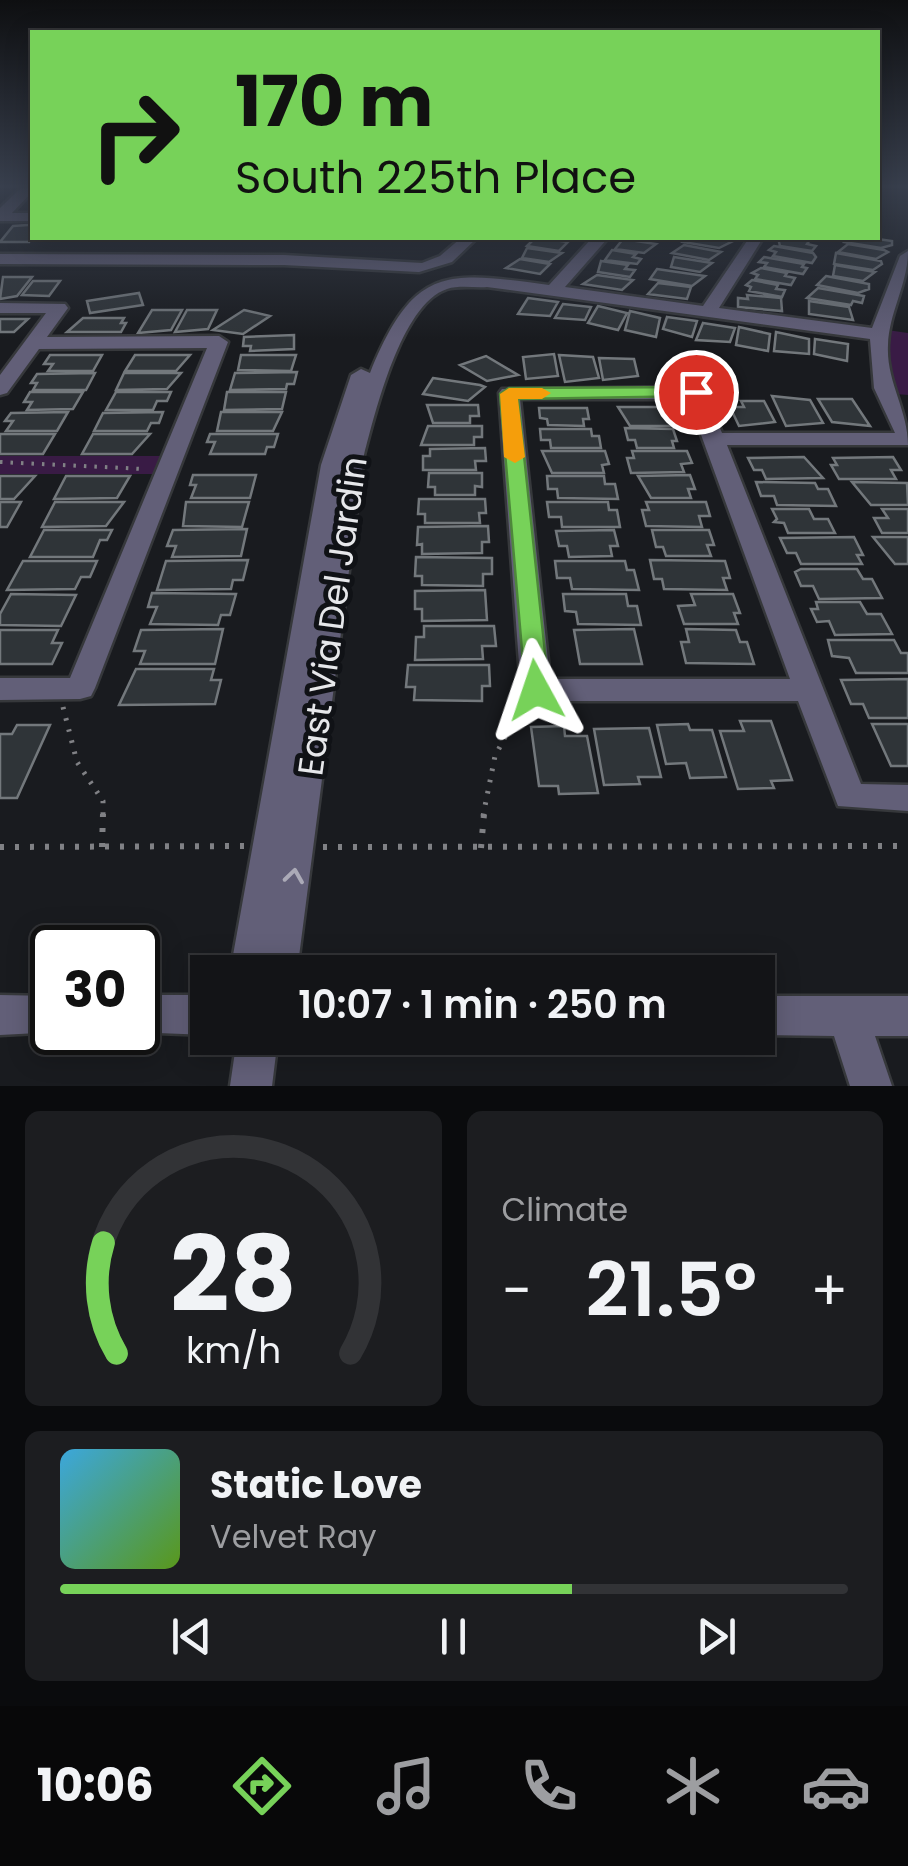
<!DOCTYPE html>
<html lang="en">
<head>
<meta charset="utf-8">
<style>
	body { margin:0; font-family:Poppins,sans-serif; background:#1c1d20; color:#f1f3f6; height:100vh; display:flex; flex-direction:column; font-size:38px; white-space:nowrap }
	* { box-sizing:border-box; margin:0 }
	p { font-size:32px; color:#9d9ea1 }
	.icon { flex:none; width:55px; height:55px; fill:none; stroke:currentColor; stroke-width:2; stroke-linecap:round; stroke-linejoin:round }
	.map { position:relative; height:1086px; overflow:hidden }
	.drawer { display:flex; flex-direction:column; gap:25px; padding:25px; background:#0a0b0d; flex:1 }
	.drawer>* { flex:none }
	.hud { position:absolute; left:30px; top:30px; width:850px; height:210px; border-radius:0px; box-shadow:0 5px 25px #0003,0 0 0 2px #323336; background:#77d259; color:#111; overflow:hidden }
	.speed { position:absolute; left:30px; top:925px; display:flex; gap:20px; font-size:50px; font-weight:700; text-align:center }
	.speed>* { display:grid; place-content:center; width:130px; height:130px; border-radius:50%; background:#131417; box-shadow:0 5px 25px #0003,0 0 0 2px #323336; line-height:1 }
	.speed .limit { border:5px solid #111; border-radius:15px; background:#fff; color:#111 }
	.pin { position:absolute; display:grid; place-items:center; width:85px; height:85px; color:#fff; margin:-42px; border:5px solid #fff; border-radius:50%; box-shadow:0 2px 10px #0007 }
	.me { position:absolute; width:110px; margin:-55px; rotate:355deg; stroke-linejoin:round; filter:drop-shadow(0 0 8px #0008) }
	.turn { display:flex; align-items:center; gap:35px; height:210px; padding:0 40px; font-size:45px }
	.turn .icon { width:130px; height:130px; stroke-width:2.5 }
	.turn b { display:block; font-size:70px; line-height:85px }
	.big { font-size:75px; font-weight:600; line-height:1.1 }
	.drawer .tile { flex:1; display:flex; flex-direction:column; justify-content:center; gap:15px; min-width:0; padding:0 35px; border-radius:15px; background:#1c1d20 }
	.drawer .dial { align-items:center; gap:0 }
	.dial svg { height:260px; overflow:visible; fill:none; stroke:#323336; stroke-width:7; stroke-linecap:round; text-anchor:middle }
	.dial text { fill:#f1f3f6; stroke:none }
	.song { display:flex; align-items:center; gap:30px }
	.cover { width:120px; height:120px; border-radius:15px; background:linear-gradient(135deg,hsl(200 70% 55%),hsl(90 70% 35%)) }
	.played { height:10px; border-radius:5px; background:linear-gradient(90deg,#77d259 65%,#323336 65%) }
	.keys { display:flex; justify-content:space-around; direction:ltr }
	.heat { display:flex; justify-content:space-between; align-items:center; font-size:55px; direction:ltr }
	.drawer .tiles { flex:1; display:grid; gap:25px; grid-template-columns:1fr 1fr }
	.tile:last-child { grid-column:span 2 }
	.trip { position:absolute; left:190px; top:955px; width:585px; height:100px; border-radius:0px; background:#131417; box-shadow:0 5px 25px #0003,0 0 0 2px #323336; font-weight:600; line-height:100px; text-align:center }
	.tab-bar { display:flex; height:160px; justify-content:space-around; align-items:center; background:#080809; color:#9d9ea1 }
	.tab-bar .icon { width:70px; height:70px }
	.tab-bar .current { color:#77d259 }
	.tab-bar b { font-size:45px; color:#f1f3f6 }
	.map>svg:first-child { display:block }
	.green { fill:#391b45 }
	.building { fill:#2f3438; stroke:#73787c; stroke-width:2.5 }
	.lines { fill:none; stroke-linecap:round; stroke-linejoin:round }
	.minor-casing { stroke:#36383b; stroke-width:5 }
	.path-far2 { stroke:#808185; stroke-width:4; stroke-dasharray:2.5 8; stroke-linecap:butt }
	.path-far1 { stroke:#808185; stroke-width:5; stroke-dasharray:2.5 9; stroke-linecap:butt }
	.path { stroke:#808185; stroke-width:6; stroke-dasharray:4 11; stroke-linecap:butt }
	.minor { fill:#625f78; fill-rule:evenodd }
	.oneway { stroke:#abaab7 }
	.route { fill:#77d259; stroke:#4d883a; stroke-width:2.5 }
	.slow { fill:#f59e0b }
	.labels { text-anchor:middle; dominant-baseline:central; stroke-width:10; stroke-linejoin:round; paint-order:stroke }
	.street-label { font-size:35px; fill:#e6e7ea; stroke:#101216 }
</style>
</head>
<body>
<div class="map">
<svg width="908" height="1086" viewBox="0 0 908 1086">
	<rect width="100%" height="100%" fill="#191b1f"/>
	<path class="green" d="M887 330 908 333V395L896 394 889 367Z
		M0 456H162L155 474H0Z"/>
	<path class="building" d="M28 225H32L29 242H0L13 226Z
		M535 238H540L568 242 559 251 527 246Z
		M688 238H715L733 241 719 248 683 242Z
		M778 238 809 241 807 244 816 246 812 251 780 246Z
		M846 238H871L892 241V245L881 248 844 242Z
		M623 239 656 244 644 253 615 249Z
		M848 244 884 250 888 252 876 259 838 252Z
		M684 245 721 252 709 260 672 253Z
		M774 246 813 253 816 257 812 263 773 256 776 252 769 250Z
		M527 248 562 253 549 262 522 258Z
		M612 250 636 254 633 257 641 259 637 264 605 260Z
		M836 253 881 261 882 264 873 270 834 264Z
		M674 257 712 263 700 272 671 267Z
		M764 257 804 264 802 267 807 268 803 274 764 267 767 263 759 262Z
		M520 259 550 264 540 274 506 268Z
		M601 261 628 265 625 269 635 270 630 277 598 272Z
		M835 265 875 272 863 281 833 276Z
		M761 268 787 273 785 276 795 278 791 285 755 279 758 275 752 273Z
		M657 269 705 276 692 286 650 279Z
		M597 275 633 280 622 290 583 284Z
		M826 276 869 284V289L858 293 817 285Z
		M3 277H32L17 296 0 299Z
		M752 280 778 285 776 289 785 290 782 297 749 291 751 287 746 285Z
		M33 281H60L49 296 22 295Z
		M658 283 691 287 687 299 648 294Z
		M818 288 864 296 862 303 853 301 851 305 807 298Z
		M139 293 143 305 90 313 87 301Z
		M747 295 781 298 782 311 738 307V298L748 299Z
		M528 298 558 302 550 316 518 314Z
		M809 301 849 307 853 320 809 314Z
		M563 304 591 307 585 320 555 318Z
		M598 306 627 313 618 330 588 323Z
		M152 310H182L171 330 138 333Z
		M187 310H217L208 329 175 332Z
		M244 310 270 316 243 334 213 330Z
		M630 311 660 318 656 337 625 330Z
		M667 317 697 321 692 337 663 329Z
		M83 318H124L121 323H126L121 332H67Z
		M0 319H28L14 332H0Z
		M703 323 735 328 730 342 696 340Z
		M739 327 770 334 768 351 736 345Z
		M776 332 809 339V354L774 351Z
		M294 335V349L250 351 251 346H243L244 337Z
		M815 339 848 344 847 361 814 354Z
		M554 354 558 376 526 379 523 357Z
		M50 355H102L93 371H48L53 364H44Z
		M135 355H190L176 371H125Z
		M241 355H296L291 371 238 370Z
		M559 355 593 357 599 378 565 382Z
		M486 356 518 375 487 381 460 365Z
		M599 358 634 359 638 376 603 380Z
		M297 372 294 384H287L286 389 230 390 235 373Z
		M95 373 86 390H33L37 383H31L37 374Z
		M124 373H181L167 389 116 390Z
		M433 378 480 385 485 387 468 401 423 394Z
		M30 392H83L73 409 27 410 32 402H24Z
		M116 392H171L167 401H157L153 410H106Z
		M227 392H286L282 409 224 410Z
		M772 396 810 400 823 423 786 426Z
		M818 399H852L870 426 832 422Z
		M741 401H764L775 422 739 426 730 407H744Z
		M427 405H478L479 416H470V423H433Z
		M618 407H665L672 426H630Z
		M539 408H587L589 419H583L584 426 548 425 547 419 540 418Z
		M68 412 57 431H6L13 421H5L11 413Z
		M163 412 159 423H151L147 431H94L103 413Z
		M221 412H282L273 431H217Z
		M428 426H482V437H474V445H421Z
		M625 428 673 429 677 441H672L674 448H637L635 440H628Z
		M540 429H591L592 436H599L601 448H551L550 440H541Z
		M0 434H55L43 454H0Z
		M93 434H150L132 454H82Z
		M210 434H278L274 447H267L265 454H210L215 442H207Z
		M485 448 486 461H475L476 470H423V456H430V449Z
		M542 451H605L609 464 602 465 604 473H552Z
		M632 451H687L692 463 681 464 684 472 631 473 627 458H634Z
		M804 457 823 478 766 479 762 470H754L748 458Z
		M893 457 901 470H891L896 479H839L831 465H837L833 458Z
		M429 473H482V487L475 486V495H435V487H428Z
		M193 475H256L250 498H191L196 485H190Z
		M690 475 695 489H688L691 498H651L638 476Z
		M0 476H35L14 499H0Z
		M66 476H130L117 498 54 499Z
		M547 476H604L605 484H615L618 499 558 498 557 489H548Z
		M756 482 815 483 818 489H828L836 506 777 505 774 496H761Z
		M852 482 907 483 908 505H871Z
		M419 499H485L486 513H479L480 523H425V514H418Z
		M0 502H21L7 527H0Z
		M55 502H124L106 526 42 527Z
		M186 502H249L242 527 183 526Z
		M547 502H608L609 510H617L620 527H562L561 517H549Z
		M646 502H706L710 516H699L702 527 646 526 642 510H649Z
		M772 509H809L814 519H828L835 533H788L784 523 774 522 777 519Z
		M882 509H908V533H882L874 518H888Z
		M488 526 489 542H482V553L422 554V544L417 545 418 527Z
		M247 529 241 556 172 557 176 546H167L173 530Z
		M44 530H112L107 540H100L93 557H30Z
		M614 530 618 546H610L612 556 569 557 567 546H559L556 531Z
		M652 530H709L714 545H707L711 556H666L663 547H656Z
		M854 537 863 555H857L862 564H801L796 553H787L780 538Z
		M873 537H908V564H895Z
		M416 557 492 558V574H483V586L422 585V576H415Z
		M248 560 243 580H233L231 589 157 590 166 561Z
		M650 560 725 561 730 578H723L727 590 664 589 662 579H654Z
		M23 561H97L90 577H81L75 589 7 590Z
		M555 561H625L627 570H634L639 590 572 589 570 578H557Z
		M801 569H857L863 579H872L882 598 819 599 813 586H801L795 572Z
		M485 590 487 620 422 621V609H415V591Z
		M152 593 236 594 230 615H221L218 625 150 624 157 607H148Z
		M11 594 76 595 61 626 0 625V614Z
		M563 594H626L628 606H637L641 625 578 624 576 612 565 611Z
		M691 594H733L740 613H734L738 624H684L678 606 695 605Z
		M816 602H860L867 614H881L892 634 835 635 829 621 817 622 811 609H818Z
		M424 626H494L496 646H482L483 659 415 660 416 637H424Z
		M223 629 215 664H140L145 651H134L141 630Z
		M634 629 642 664H580L574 630Z
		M686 629 736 630 740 642H747L754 664 686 663 681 642H689Z
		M0 630H58L52 643H62L52 664H0Z
		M828 640H894L901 653H908V673H856L849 658 832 656Z
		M408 665H489L490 686H482V701L414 700 415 687H406Z
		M136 669H214L211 680H221L215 704 119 705Z
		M908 679V718H869L863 704H851L841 680Z
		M740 721H771L792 780 771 781 774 788 738 789 720 731H744Z
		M688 724 690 730H712L726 777 690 778 686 763 666 764 657 725Z
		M872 724H908V766H891Z
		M17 725H50L17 798H0V734H12Z
		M564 726 565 736H587L598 793 559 794 558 786H539L531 727Z
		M649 728 661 777H638L640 784 604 785 594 729Z"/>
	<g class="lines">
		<g class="minor-casing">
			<path id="minor" d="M22 187H32V192L12 213H32V221H0V208Z
				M461 238H477L452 262 419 272 284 265 0 264V254L284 255 422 263 440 256Z
				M592 238H608L565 287 703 306 749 238H763L719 308 872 328 900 256 908 251C908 284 889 312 888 345 886 381 908 410 908 445H727L861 784 908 785V811L838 806 798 701H536L525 698 521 690 499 393 502 389 696 387 706 393 722 433H895L874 388 870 339 487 287C475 288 459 285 447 289 401 304 375 413 364 455L297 972H230L321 465 351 375 361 369 370 373C414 266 444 271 549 285ZM520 399H688L790 679H550Z
				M0 303 65 304 68 308 47 337 219 336 228 342 95 688 91 696 80 699 0 700V678H70L207 348 39 349 7 393 0 395V375L46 313H0Z
				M0 995 52 996V1032H57L0 1035Z
				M138 995H208V1035L133 1032H138Z
				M908 996V1036H875L892 1086H850L834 1036 758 1035V996Z
				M237 1038H278L272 1086H230Z"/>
		</g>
		<path class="path-far2" d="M0 462 144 469"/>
		<path class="path-far1" d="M63 707 77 762 103 801V816
			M483 816 495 756 521 707"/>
		<path class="path" d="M0 847 245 846
			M102 847 103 814
			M323 847 908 846
			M481 848 484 814"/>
		<use href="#minor" class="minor"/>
	</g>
	<defs><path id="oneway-chevron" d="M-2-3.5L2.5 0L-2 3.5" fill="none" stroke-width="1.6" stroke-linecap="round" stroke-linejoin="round" transform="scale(2.5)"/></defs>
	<use class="oneway" href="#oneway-chevron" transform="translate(294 876) rotate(-82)"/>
	<linearGradient id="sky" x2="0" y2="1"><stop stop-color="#0e0f11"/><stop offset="0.55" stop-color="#383f4d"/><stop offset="1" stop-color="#383f4d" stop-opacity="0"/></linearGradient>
	<rect width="908" height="339" fill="url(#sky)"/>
	<path class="route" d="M696 387 702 389V396L518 399 549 690 545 697H526L500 394 509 388Z"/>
	<path class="slow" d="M509 388H542L551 393 542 399H518L525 457 515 463 504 457 500 394Z"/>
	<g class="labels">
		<g class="street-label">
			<text transform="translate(332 616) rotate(-82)">East Via Del Jardin</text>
		</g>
	</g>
</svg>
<div class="speed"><div class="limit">30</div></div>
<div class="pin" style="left:696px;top:392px;background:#d93025"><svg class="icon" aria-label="arrive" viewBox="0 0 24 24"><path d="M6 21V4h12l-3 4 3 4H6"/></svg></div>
<svg class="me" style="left:536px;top:690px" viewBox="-20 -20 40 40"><path d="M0-17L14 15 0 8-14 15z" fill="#77d259" stroke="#fff" stroke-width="4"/></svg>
<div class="trip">10:07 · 1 min · 250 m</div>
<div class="hud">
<div class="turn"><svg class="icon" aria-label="right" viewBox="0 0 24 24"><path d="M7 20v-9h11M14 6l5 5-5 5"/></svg><div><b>170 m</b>South 225th Place</div></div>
</div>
</div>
<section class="drawer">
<div class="tiles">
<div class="tile dial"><svg viewBox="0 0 100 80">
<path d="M14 69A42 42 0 1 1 86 69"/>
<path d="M14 69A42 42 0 0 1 10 35" stroke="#77d259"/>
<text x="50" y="56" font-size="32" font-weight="700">28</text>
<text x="50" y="72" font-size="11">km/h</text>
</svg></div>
<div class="tile"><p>Climate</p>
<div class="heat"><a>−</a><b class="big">21.5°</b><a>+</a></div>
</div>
<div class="tile">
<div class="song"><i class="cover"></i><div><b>Static Love</b><p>Velvet Ray</p></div></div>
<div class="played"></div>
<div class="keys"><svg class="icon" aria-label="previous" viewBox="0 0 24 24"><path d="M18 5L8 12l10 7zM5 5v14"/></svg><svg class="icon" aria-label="pause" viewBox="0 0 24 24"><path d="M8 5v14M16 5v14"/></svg><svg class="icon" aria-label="next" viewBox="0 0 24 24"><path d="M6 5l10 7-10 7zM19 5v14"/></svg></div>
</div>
</div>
</section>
<nav class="tab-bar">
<b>10:06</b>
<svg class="icon current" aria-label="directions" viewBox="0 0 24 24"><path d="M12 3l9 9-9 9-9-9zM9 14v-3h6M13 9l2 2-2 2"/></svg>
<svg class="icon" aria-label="music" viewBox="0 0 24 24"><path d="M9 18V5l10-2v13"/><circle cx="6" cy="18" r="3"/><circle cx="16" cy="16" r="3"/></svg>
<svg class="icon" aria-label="phone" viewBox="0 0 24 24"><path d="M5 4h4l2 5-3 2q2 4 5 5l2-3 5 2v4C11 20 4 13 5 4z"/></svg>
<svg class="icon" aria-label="climate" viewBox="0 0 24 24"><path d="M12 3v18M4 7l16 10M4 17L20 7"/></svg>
<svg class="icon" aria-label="car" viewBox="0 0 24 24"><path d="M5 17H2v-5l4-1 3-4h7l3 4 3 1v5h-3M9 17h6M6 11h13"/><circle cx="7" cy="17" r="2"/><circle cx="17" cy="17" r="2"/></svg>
</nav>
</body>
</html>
